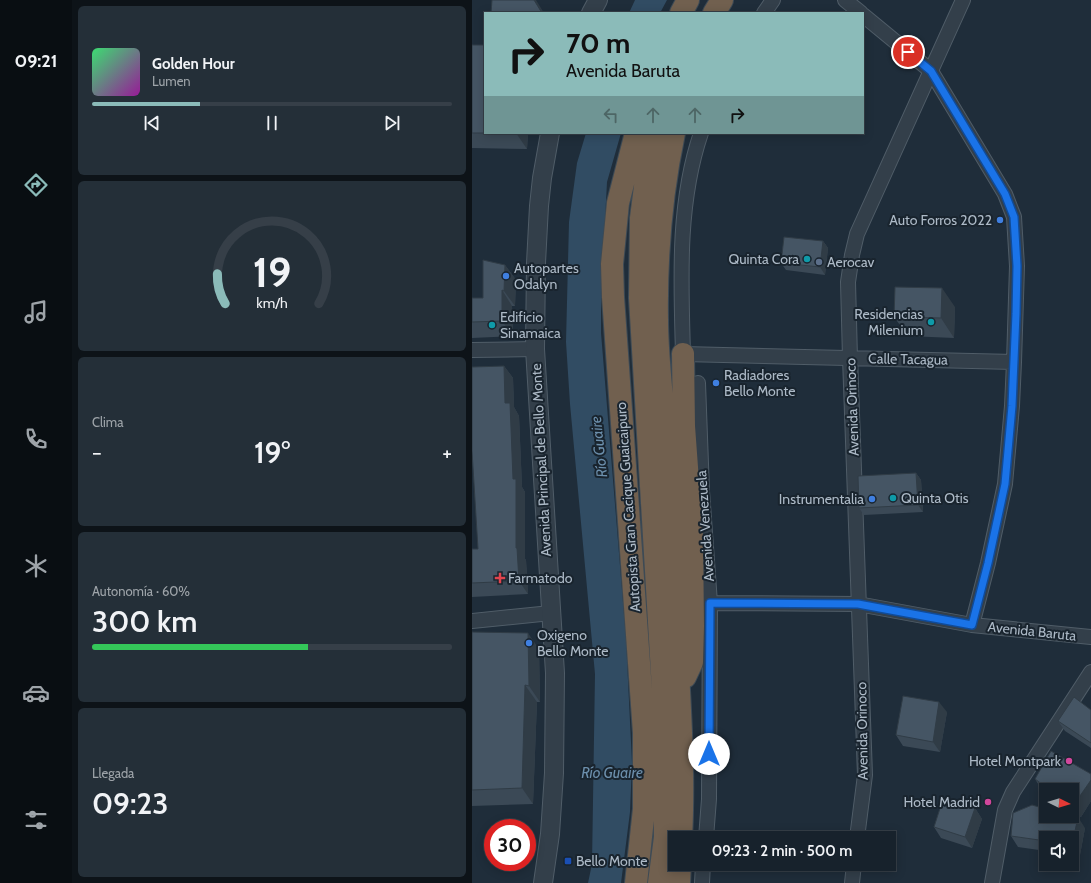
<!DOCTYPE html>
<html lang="es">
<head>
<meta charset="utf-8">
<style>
	body { margin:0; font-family:Cabin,sans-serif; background:#242f38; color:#f1f3f6; height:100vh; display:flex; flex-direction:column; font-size:15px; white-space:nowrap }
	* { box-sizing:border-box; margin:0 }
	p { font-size:13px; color:#9ea4a9 }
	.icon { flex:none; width:22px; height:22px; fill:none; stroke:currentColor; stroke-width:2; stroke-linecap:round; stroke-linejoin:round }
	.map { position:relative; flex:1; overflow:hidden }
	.drawer { display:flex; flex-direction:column; gap:6px; padding:6px; background:#0d1318; width:400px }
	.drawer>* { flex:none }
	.top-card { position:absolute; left:12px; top:12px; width:380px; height:122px; border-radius:0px; box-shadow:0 2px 10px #0003,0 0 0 1px #363f48; background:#8bbbb9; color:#111; overflow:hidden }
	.needle { width:26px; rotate:95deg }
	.buttons { position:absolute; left:567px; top:783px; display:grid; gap:8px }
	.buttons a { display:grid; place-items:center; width:40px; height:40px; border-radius:0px; background:#17222c; box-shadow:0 2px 10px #0003,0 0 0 1px #363f48; font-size:20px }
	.speed { position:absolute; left:12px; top:819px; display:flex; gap:8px; font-size:20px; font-weight:700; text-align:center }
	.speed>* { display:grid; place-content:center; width:52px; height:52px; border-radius:50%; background:#17222c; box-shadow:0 2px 10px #0003,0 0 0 1px #363f48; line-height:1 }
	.speed .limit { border:6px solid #d22; background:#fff; color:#111 }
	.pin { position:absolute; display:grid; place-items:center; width:34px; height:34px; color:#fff; margin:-17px; border:2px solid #fff; border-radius:50%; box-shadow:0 1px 4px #0007 }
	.me { position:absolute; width:44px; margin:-22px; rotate:0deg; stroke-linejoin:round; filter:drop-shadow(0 0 3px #0008) }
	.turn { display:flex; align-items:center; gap:14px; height:84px; padding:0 16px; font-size:18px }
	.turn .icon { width:52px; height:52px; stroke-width:2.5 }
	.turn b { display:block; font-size:28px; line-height:34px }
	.lanes { display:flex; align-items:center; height:38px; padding:0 16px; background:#0003; justify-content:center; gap:20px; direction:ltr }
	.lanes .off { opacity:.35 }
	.big { font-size:30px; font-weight:600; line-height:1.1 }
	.drawer .widget { flex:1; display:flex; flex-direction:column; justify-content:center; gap:6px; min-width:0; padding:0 14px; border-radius:6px; background:#242f38 }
	.drawer .dial { align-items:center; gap:0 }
	.dial svg { height:104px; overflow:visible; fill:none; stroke:#363f48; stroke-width:7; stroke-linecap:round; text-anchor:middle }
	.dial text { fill:#f1f3f6; stroke:none }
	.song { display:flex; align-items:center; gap:12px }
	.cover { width:48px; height:48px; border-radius:6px; background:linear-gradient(135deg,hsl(140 70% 55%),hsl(300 70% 35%)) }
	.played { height:4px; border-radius:2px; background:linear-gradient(90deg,#8bbbb9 30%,#363f48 30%) }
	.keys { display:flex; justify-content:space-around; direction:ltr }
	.heat { display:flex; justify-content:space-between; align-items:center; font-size:22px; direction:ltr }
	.charge { height:6px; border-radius:3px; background:linear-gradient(90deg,#34c759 60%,#363f48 0) }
	.trip { position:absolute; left:196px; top:831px; width:228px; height:40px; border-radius:0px; background:#17222c; box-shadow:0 2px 10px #0003,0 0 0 1px #363f48; font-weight:600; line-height:40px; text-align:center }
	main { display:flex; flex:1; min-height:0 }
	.tab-bar { display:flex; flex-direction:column; width:72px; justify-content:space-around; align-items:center; background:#090e12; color:#9ea4a9 }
	.tab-bar .icon { width:28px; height:28px }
	.tab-bar .current { color:#8bbbb9 }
	.tab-bar b { font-size:18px; color:#f1f3f6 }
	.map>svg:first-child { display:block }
	.water { fill:#314c63 }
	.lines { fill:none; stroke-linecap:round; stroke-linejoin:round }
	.minor-casing { stroke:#505d68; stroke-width:16 }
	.tertiary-casing { stroke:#505d68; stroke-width:20 }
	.motorway-casing { stroke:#3d4a55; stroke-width:24 }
	.minor { stroke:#333f4a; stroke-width:14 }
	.tertiary { stroke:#333f4a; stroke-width:18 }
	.motorway { stroke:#71604f; stroke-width:22 }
	.wall { fill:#3b4956 }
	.shaded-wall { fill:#303c46 }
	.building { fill:#455564; stroke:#303c46 }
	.route-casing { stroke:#114b97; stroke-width:10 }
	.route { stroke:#1a73e8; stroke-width:7 }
	.shop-dot { fill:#3f7fe0; stroke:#19242e; stroke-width:1.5 }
	.culture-dot { fill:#0f9aa8; stroke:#19242e; stroke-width:1.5 }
	.service-dot { fill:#5c6f8a; stroke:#19242e; stroke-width:1.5 }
	.health-dot { fill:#e0444e; stroke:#19242e; stroke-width:1.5 }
	.hotel-dot { fill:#d1479c; stroke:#19242e; stroke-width:1.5 }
	.transit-dot { fill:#1a4fb4; stroke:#19242e; stroke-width:1.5 }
	.labels { text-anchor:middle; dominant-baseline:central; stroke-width:4; stroke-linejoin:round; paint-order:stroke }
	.poi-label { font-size:14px; fill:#adbac7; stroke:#19242e; text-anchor:start }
	.street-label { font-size:14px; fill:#adbac7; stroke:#19242e }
	.water-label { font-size:15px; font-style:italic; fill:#6c8fac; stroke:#19242e }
</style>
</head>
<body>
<main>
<nav class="tab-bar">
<b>09:21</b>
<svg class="icon current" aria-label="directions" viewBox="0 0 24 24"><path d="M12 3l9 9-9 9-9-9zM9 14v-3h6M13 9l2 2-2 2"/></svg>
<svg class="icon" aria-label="music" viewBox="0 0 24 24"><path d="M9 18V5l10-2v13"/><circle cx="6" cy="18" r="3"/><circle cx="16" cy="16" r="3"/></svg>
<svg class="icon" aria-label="phone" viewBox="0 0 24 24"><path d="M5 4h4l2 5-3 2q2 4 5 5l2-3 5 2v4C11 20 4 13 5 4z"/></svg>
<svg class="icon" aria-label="climate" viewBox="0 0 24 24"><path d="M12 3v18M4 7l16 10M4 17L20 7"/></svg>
<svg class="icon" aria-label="car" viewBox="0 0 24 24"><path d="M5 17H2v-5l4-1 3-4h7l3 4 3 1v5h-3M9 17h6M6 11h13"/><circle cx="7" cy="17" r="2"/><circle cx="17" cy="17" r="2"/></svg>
<svg class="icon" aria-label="filters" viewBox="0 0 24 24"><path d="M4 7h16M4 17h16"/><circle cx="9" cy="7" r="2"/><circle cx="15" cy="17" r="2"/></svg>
</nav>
<section class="drawer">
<div class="widget">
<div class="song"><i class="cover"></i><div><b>Golden Hour</b><p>Lumen</p></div></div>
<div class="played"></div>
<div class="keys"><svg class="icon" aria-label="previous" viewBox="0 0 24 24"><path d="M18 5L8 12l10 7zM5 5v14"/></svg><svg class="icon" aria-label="pause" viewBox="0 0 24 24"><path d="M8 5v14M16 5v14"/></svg><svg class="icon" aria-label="next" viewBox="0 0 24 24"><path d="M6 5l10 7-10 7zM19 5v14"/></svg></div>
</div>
<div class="widget dial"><svg viewBox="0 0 100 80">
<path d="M14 69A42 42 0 1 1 86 69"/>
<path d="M14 69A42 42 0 0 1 8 46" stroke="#8bbbb9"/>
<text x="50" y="56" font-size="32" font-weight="700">19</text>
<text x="50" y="72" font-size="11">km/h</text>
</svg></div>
<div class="widget"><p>Clima</p>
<div class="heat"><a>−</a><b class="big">19°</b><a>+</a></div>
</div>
<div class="widget"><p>Autonomía · 60%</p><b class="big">300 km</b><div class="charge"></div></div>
<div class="widget"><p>Llegada</p><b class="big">09:23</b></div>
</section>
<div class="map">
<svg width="619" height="883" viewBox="0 0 619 883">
	<rect width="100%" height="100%" fill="#1f2d3a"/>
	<path class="water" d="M163 0H195L188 13H157Z
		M114 133H149L135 182 129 297V333L154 639 160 763 158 812 149 883H116L120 864 123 674 98 404 94 342 97 222 105 163Z"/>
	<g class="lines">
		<g class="minor-casing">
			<path id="minor" d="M373 0 389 13
				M292 13 301 0
				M391 15 459 71 533 194 542 217 545 266 542 362 540 406 533 484 516 563 500 625
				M229 133C205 204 209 280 211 354L542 362
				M0 350 63 349
				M226 383 230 491 238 603 237 799 234 838
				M238 603 386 604 500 625 619 637
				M0 621 79 613
				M385 838 393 775 378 358 376 282 380 255 385 234 491 0
				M230 883 231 864
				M380 883 382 864
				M520 883 533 810 541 792 619 672"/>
		</g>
		<g class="tertiary-casing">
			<path id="tertiary" d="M119 13 126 0
				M71 883 78 834 82 773 83 673 63 349 64 263 67 206 70 178 78 133"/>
		</g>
		<g class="motorway-casing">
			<path id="motorway" d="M209 13 216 0
				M242 13 250 0
				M186 133 175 171 169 218 168 298 191 690 193 837 187 883
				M202 133C189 195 184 257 185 320 185 351 189 382 191 412 196 499 202 585 206 671 209 727 212 782 209 838
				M211 354 212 426 220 536 221 626 220 662 213 677
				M164 883 172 809V733L141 297 140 264 146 203 164 133
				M207 883 208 864"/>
		</g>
		<use href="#minor" class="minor"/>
		<use href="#tertiary" class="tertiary"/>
		<use href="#motorway" class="motorway"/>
	</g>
	<path class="wall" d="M0 45 13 133H56L55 149 0 148Z
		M351 241 356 248 353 275 314 270 309 263Z
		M33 265 44 280 43 306H40L41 336 0 338V298H11Z
		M483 307 482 338 436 336 422 317Z
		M32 366 41 378 42 407 47 416 50 487 53 492V559L54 560 56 594 0 597V549H6Z
		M444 473 449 480 451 512 392 515 387 508Z
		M0 632 67 649 68 702H65L61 804 0 806Z
		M619 710V748L593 731 586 721Z
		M475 712 468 752 431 746 424 735Z
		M619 774V801L609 817 600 811V790H574V793L570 790 563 779Z
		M503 808 510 819 500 848 469 838 462 827Z
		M613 828 608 855 600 854V838H574V851L546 847 539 836Z"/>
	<path class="shaded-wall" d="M62 0H64L72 13H70Z
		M44 133H56L55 149Z
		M351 241 356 248 353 275 348 267Z
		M33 265 44 280 43 306 32 291Z
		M470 288 483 307 482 338 469 318Z
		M30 290 40 306 41 336 30 321Z
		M32 366 41 378 42 407 47 416 50 487 53 492V559L54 560 56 594 47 581 44 548 41 479 33 403Z
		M444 473 449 480 451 512 446 505Z
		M56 633 67 649 68 702 57 686Z
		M53 685 65 702 61 804 50 788Z
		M467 702 475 712 468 752 461 742Z
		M619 780V801L609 817 601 806Z
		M503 808 510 819 500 848 493 837Z
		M606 817 613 828 608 855 600 845Z"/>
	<path class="building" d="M20 0H62L70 13H19Z
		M0 45H13V133H0Z
		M312 237 351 241 348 267 309 263Z
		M11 260 33 265 32 291 30 290V321L0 322V298H11Z
		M423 287 470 288 469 318 422 317Z
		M32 366 33 403H38L41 479H44V548H45L47 581 0 583V549H6L0 451V367Z
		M444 473 446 505 387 508 386 476Z
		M0 632 56 633 57 686 53 685 50 788 0 790Z
		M431 696 467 702 461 742 424 735Z
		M602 697 619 710V743L586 721Z
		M579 751 619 774V780L601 806 600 805V790H578L563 779Z
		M471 799 503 808 493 837 462 827Z
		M560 805 574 809V816H600L606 817 600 845V838H574V841L539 836 541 813Z"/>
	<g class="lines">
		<g class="route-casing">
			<path id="route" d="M237 754 238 603 386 604 500 625 516 563 533 484 540 406 544 314 545 266 542 217 533 194 459 71 436 52"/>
		</g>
		<use href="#route" class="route"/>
	</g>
	<g class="shop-dot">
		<circle cx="528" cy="220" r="4"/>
		<circle cx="34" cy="276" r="4"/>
		<circle cx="244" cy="383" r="4"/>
		<circle cx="400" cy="499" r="4"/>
		<circle cx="57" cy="643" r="4"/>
	</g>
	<g class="culture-dot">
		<circle cx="335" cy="259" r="4"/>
		<circle cx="459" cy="322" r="4"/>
		<circle cx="20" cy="325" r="4"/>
		<circle cx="421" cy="498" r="4"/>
	</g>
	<circle class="service-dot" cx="347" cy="262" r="4"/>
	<path class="health-dot" d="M26 572h4v4h4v4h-4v4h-4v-4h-4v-4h4z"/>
	<g class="hotel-dot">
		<circle cx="597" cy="761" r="4"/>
		<circle cx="516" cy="802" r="4"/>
	</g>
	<rect class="transit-dot" x="92" y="857" width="8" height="8" rx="2"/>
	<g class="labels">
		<g class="poi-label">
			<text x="520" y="220" text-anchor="end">Auto Forros 2022</text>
			<text x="327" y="259" text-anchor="end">Quinta Cora</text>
			<text x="355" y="262">Aerocav</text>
			<text x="42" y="268">Autopartes<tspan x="42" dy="16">Odalyn</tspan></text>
			<text x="451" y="314" text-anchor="end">Residencias<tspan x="451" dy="16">Milenium</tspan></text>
			<text x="28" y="317">Edificio<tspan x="28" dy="16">Sinamaica</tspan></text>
			<text x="252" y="375">Radiadores<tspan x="252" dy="16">Bello Monte</tspan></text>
			<text x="429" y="498">Quinta Otis</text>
			<text x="392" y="499" text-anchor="end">Instrumentalia</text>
			<text x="36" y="578">Farmatodo</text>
			<text x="65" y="635">Oxigeno<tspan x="65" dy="16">Bello Monte</tspan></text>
			<text x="589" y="761" text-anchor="end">Hotel Montpark</text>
			<text x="508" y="802" text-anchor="end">Hotel Madrid</text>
			<text x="104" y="861">Bello Monte</text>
		</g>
		<g class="street-label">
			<text transform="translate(436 359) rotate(1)">Calle Tacagua</text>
			<text transform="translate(380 407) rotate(-92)">Avenida Orinoco</text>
			<text transform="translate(69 460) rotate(-93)">Avenida Principal de Bello Monte</text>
			<text transform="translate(156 507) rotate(-94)">Autopista Gran Cacique Guaicaipuro</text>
			<text transform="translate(233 526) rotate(-94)">Avenida Venezuela</text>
			<text transform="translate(560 631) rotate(6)">Avenida Baruta</text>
			<text transform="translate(390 731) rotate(-91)">Avenida Orinoco</text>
		</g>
		<g class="water-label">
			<text transform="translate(127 447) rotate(-96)">Río Guaire</text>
			<text x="140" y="773">Río Guaire</text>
		</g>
	</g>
</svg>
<div class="buttons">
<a><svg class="needle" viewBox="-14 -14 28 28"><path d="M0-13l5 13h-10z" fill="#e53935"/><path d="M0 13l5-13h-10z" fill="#9ea4a9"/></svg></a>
<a><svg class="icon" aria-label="sound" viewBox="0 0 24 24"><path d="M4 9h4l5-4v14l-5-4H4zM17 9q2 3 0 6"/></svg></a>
</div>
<div class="speed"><div class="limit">30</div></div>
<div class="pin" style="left:436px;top:52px;background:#d93025"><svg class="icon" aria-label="arrive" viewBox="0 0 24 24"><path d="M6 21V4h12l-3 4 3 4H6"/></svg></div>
<svg class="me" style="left:237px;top:754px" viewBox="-20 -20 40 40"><circle r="19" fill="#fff"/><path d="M0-13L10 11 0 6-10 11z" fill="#1a73e8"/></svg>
<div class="trip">09:23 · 2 min · 500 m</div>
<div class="top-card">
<div class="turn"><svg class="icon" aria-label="right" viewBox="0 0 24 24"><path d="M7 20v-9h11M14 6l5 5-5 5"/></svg><div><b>70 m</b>Avenida Baruta</div></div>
<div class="lanes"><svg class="icon off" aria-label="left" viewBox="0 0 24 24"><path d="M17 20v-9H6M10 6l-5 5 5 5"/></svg><svg class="icon off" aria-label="ahead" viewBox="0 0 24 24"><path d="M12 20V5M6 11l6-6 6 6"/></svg><svg class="icon off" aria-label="ahead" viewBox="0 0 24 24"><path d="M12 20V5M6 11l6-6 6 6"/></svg><svg class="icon" aria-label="right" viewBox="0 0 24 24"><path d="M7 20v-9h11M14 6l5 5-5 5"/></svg></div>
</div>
</div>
</main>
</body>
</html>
